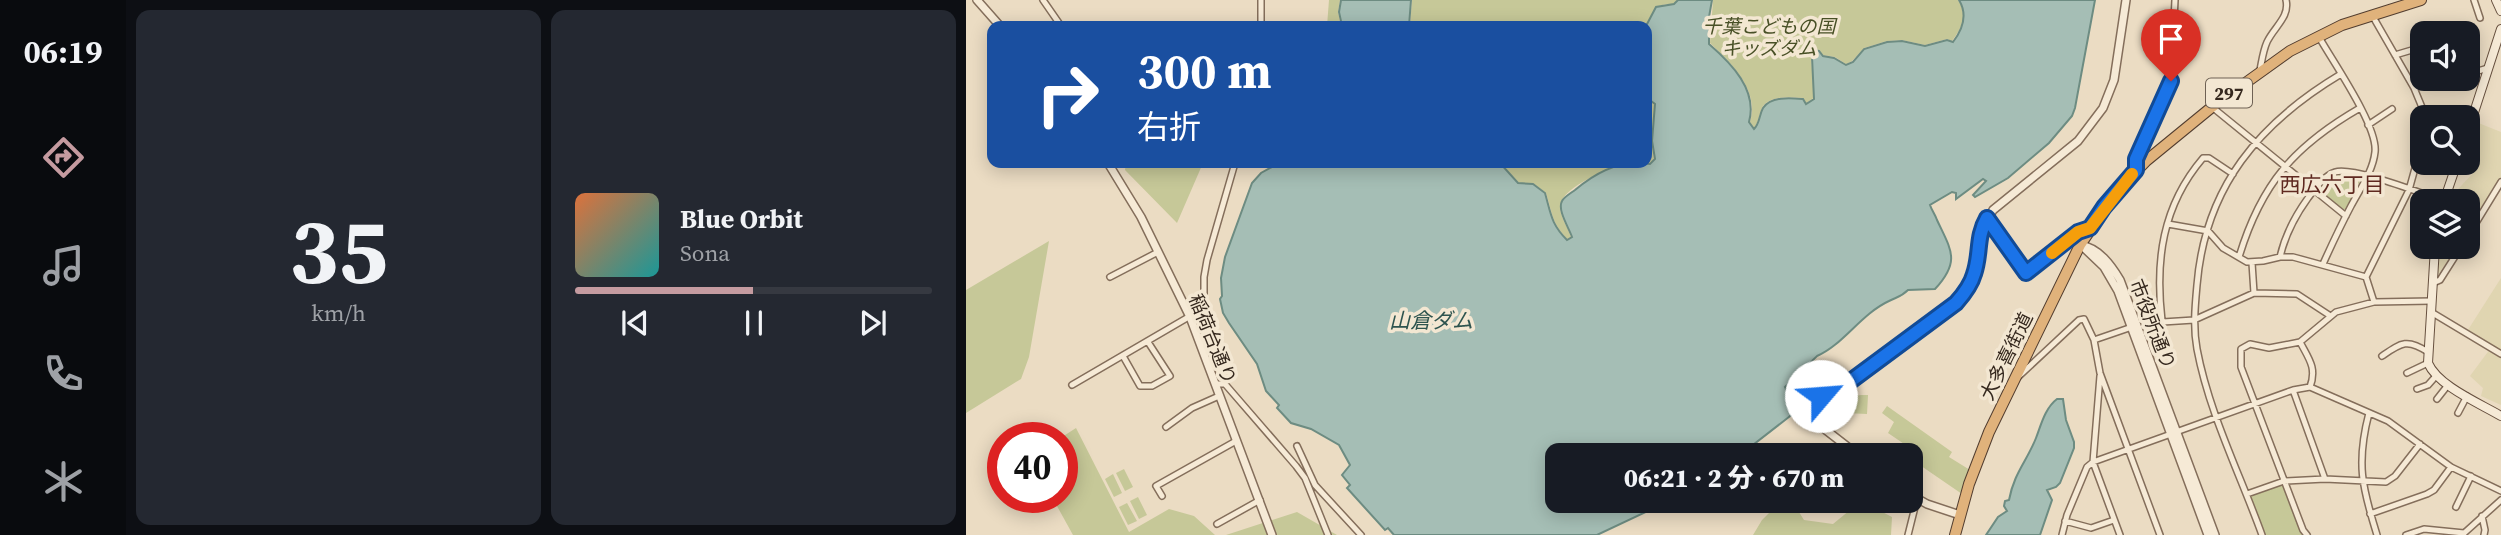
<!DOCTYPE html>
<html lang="ja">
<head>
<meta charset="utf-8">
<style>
	body { margin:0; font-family:"Source Serif 4","Noto Sans JP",serif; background:#242831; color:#f1f3f6; height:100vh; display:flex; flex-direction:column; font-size:26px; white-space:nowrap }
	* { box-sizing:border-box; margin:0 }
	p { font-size:23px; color:#9ea1a6 }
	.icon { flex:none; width:38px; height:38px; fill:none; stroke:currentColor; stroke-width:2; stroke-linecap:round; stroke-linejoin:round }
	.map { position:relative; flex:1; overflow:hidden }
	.sheet { display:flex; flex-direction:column; gap:10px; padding:10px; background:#0d0f14; width:840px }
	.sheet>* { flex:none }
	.guide { position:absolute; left:21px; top:21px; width:665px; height:147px; border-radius:14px; box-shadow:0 4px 18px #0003; background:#1a4fa0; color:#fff; overflow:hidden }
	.tools { position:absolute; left:1444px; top:21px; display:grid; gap:14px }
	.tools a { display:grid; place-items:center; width:70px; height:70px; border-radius:14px; background:#171b24; box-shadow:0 4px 18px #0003; font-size:35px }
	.speed { position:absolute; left:21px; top:422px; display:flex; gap:14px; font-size:35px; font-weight:700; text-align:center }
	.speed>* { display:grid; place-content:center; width:91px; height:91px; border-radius:50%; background:#171b24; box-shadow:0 4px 18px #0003; line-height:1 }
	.speed .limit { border:10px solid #d22; background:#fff; color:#111 }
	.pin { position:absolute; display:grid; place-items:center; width:60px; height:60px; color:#fff; margin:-72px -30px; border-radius:50% 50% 50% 0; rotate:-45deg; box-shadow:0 0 7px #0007 }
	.pin .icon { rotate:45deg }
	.me { position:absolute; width:77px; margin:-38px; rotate:63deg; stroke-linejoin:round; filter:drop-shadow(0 0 5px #0008) }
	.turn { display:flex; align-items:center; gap:24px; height:147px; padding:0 35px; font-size:32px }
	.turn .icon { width:91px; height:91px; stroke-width:2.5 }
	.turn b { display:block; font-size:49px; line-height:60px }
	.sheet .tile { flex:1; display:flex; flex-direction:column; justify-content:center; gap:10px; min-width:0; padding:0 24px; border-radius:14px; background:#242831 }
	.sheet .dial { align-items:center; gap:0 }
	.dial b { font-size:91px; line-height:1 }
	.song { display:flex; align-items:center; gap:21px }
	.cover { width:84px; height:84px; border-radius:10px; background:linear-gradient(135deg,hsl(20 70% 55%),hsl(180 70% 35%)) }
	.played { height:7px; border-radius:4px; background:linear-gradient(90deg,#c59ba0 50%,#363941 50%) }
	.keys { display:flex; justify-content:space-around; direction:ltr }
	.sheet .tiles { flex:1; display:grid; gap:10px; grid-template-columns:repeat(2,1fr) }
	.trip { position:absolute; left:579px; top:443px; width:378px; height:70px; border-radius:14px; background:#171b24; box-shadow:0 4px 18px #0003; font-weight:800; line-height:70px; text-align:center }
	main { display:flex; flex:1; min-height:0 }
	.dock { display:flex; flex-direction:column; width:126px; justify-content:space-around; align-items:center; background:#090b0e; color:#9ea1a6 }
	.dock .icon { width:49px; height:49px }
	.dock .current { color:#c59ba0 }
	.dock b { font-size:32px; color:#f1f3f6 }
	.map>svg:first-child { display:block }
	.farmland { fill:#e0d5b1 }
	.green { fill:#c6c898 }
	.water { fill:#a5beb5; stroke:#6d8c82; stroke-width:2 }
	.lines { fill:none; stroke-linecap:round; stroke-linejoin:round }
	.minor-casing { stroke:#846e5b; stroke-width:8 }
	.tertiary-casing { stroke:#846e5b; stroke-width:10 }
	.secondary-casing { stroke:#664f3e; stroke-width:10 }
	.trunk-casing { stroke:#523d2f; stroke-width:12 }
	.minor { stroke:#f6ead6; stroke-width:5 }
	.tertiary { stroke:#f6ead6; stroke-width:7 }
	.secondary { stroke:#f6ead6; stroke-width:8 }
	.trunk { stroke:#e0b27b; stroke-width:10 }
	.route-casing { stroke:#114b97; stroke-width:18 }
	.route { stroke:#1a73e8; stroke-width:12 }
	.slow { stroke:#f59e0b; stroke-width:12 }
	.labels { text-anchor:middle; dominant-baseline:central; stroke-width:7; stroke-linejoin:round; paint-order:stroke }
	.shield { fill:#f3e7d2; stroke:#6e6154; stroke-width:2 }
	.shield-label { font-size:18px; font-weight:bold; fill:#35281e }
	.park-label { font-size:19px; font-style:italic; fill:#485026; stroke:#f3e7d2 }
	.street-label { font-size:19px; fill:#35281e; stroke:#f3e7d2 }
	.neighbourhood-label { font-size:21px; fill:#5f2920; stroke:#f3e7d2 }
	.water-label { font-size:21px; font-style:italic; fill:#2e544f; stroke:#f3e7d2 }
</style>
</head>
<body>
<main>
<nav class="dock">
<b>06:19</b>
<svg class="icon current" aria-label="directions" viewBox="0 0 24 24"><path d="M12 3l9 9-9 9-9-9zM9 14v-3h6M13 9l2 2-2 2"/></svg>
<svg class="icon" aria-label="music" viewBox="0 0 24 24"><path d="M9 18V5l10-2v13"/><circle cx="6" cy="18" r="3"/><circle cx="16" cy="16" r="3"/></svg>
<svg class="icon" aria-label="phone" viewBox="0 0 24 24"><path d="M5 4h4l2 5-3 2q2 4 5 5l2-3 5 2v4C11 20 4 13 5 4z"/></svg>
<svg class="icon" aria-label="climate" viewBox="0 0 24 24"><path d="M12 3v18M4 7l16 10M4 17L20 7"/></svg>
</nav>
<section class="sheet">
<div class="tiles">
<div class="tile dial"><b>35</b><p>km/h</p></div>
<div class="tile">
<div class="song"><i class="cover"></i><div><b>Blue Orbit</b><p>Sona</p></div></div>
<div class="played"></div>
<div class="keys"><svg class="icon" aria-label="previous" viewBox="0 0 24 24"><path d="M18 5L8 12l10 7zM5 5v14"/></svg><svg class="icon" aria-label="pause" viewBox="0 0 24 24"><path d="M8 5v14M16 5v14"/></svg><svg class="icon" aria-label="next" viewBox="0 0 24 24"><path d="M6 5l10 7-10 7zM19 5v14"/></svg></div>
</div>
</div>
</section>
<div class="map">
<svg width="1535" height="535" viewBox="0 0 1535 535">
	<rect width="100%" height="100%" fill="#ebdcc3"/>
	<path class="farmland" d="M1510 122 1535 132V182L1502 232V201H1481L1510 170 1502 157Z
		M1467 247H1491L1470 278Z
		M1535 278V405L1515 396 1517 388 1504 376 1524 349 1500 333Z"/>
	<path class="green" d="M363 0H374L372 12 375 26H361Z
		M446 0H711L708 4C684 4 692 10 679 26H444Z
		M747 0H992C1002 15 996 28 986 41L981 39 959 45 936 40 921 41 898 48 886 61 880 64 869 57 857 55 853 50 847 49 845 56 848 98 840 103 837 98C825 97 806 95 797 106 793 113 793 122 788 128L784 122C794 90 765 63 744 43Z
		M681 99 688 104C689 123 685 140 688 159L684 163 681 162Z
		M160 163H237L211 223 159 170Z
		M535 163H659C643 168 597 187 594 205 593 215 602 228 605 237L601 239C585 221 587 215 580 193L567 183H553Z
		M1381 173 1393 176 1395 179 1380 209H1377L1355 192 1353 188C1360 178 1369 176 1381 173Z
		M83 241 63 357 55 379 0 413V290Z
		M902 395 901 414 879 413C872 395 888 395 902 395Z
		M921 406 986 452 983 457 1004 470 996 494 945 459 944 455 947 450 922 433 928 422 916 413Z
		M110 428 163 532 203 509 228 516 249 535H107L86 497H96V437Z
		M158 469 167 487 159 491 150 473Z
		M147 474 156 493 148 497 139 479Z
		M1316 484 1317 485 1336 535H1298L1284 498 1285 495Z
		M172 497 181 515 173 519 164 501Z
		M815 501H826L838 520 867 524 895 501 926 517 925 535H787L796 520Z
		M161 503 171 521 162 525 153 507Z
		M331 512 371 535H260Z"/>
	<path class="water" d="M375 0H445L443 26H376L373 12Z
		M712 0H746L743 17V44C765 63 792 90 783 122L788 129C794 123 793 115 797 108 805 96 825 98 837 99L840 104 848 99 846 57 847 50 853 51 857 56 868 58 880 65 887 62 898 49 921 42 936 41 959 46 981 40 987 42C997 29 1002 15 993 0H1129L1109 108 1106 116 1083 143 1042 178 1009 197 1007 195 1020 181 1017 179 990 199V193L986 192 964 205C966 211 969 214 971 220 985 250 995 261 969 289L942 290C935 297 931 297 923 301 895 314 877 345 851 356L819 387 829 407 828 413 774 455H592V500L703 501 631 535H428L422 528 419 530 381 488 384 485 376 475 384 465 373 445 345 429 325 423 311 408 313 405 300 391 291 364 263 323 257 313 254 299 256 296 255 278 259 257 286 183 295 173 313 163H534L552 183 567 184 579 193C585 214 585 224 601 240L606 237C603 228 591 210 596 201 598 197 605 193 609 190 630 172 656 159 684 164L689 159 686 141 689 104 681 98 680 26 690 7 708 4Z
		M1091 399H1097L1100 420 1108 442V448L1094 483 1090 487 1081 490 1086 500 1074 535H1020L1032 517 1041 511 1038 506 1039 501 1043 500C1048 473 1061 461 1070 438 1075 425 1079 408 1091 399Z"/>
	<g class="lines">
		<g class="minor-casing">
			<path id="minor" d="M77 0 95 26
				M1508 0 1514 18
				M1406 15 1448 88 1460 117
				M295 26V0
				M1353 37C1367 62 1412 126 1409 152 1407 171 1394 189 1385 206 1375 225 1366 244 1357 264
				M1429 55 1456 47
				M1294 70C1296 60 1297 51 1301 42 1308 27 1324 17 1320 0
				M1502 74 1522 68
				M1448 88 1483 79
				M1246 107 1380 216
				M1402 125 1426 109
				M1170 170V159L1205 81 1209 0
				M1021 218 1060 273 1112 232 1124 228
				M1202 224 1242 231 1257 248 1281 262 1297 261 1314 257H1327L1400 277
				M1502 236 1535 182
				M1273 257C1295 184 1328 146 1394 108
				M1314 257C1319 235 1329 216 1342 198 1349 189 1357 176 1369 172 1387 166 1456 194 1478 201
				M1286 263 1288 293
				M144 277 192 252
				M1467 283 1474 280 1495 247
				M1408 302 1400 277 1443 190 1456 143
				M1465 312 1535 354
				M1196 321C1189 261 1196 206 1237 158H1243L1267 174
				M1181 323 1228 320 1288 293 1331 294 1363 315
				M1128 340 1166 327
				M1334 342C1343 359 1351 368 1344 387
				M157 356 174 386H186L204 376 182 342
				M1416 356C1435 343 1441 338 1462 352
				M1441 373 1462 363
				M1134 376 1127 462 1154 535
				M1052 377 1113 320 1118 319 1128 340 1134 373 1194 535
				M249 384H259L330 466 339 478 362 535
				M106 385 238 308V277L241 260 269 163
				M1451 389 1462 385 1470 376
				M1327 390 1359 479
				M1471 399 1482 385
				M1403 413C1390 463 1396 487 1411 535
				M1492 413 1501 396
				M200 427 226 408 253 396
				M1210 432 1327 390 1344 387 1422 421 1485 467 1535 491
				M331 446 349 485 395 535
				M1281 494 1318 481 1359 479 1420 482 1429 476 1454 444
				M196 496 190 486 270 441
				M1490 507 1505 476
				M1404 514 1461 494 1468 490 1485 467
				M1516 516 1519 530 1518 535
				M1099 521 1125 528 1148 520
				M251 524 294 500
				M942 535 951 499
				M1096 535 1101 515 1121 467 1127 462 1205 434
				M1296 535C1274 474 1243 413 1231 349 1227 327 1229 307 1231 285 1239 187 1293 123 1375 74
				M1341 535 1337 530 1275 367V349L1284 344 1303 348 1334 342 1370 312 1408 302 1466 301
				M1440 535 1458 529 1498 533
				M1496 535 1535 500"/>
		</g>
		<g class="tertiary-casing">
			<path id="tertiary" d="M11 0 34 26
				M142 163 175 217 224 317 306 535
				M1114 245C1133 248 1145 265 1154 280L1249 535
				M1115 245 1138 267 1152 291 1242 535
				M892 455 847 420 845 409 848 401 888 378 941 337 982 310 999 292 1009 273 1013 236 1027 210 1112 141 1137 108 1148 80 1160 0
				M945 495 961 504 994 515"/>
		</g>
		<g class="secondary-casing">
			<path id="secondary" d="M1530 0 1535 11
				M1502 131 1535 29
				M1478 201 1491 163
				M1469 247 1462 363C1472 386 1513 403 1535 416"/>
		</g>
		<g class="trunk-casing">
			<path id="trunk" d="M989 535 1003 484 1023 432 1114 245 1152 190 1180 161 1246 107 1324 51 1376 25 1455 0"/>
		</g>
		<use href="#minor" class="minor"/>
		<use href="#tertiary" class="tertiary"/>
		<use href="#secondary" class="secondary"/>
		<use href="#trunk" class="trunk"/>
	</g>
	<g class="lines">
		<g class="route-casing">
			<path id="route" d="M855 396 878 386 990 303C998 294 1005 285 1008 274 1015 254 1010 237 1021 218L1060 273 1112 232 1124 228 1138 207 1170 170V159L1205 81"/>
		</g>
		<use href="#route" class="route"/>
		<path class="slow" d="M1086 253 1112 232 1124 228 1166 174"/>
	</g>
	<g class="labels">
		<rect class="shield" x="1240" y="78.5" width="46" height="29" rx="5"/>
		<g class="shield-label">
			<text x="1263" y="93">297</text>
		</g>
		<g class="park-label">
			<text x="803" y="26">千葉こどもの国<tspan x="803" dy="22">キッズダム</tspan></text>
		</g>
		<g class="street-label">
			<text transform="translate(1187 324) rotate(69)">市役所通り</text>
			<text transform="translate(247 339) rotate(68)">稲荷台通り</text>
			<text transform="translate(1040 356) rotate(-64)">大多喜街道</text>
		</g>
		<g class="neighbourhood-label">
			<text x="1366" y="184">西広六丁目</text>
		</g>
		<g class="water-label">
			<text x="465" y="320">山倉ダム</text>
		</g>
	</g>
</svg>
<div class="tools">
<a><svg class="icon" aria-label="sound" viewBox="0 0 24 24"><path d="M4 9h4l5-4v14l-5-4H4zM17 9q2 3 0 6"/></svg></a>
<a><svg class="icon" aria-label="search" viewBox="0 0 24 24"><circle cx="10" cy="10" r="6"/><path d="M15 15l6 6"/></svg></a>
<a><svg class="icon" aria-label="layers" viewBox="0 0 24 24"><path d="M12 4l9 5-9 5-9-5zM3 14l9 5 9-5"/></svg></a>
</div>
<div class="speed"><div class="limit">40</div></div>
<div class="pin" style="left:1205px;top:81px;background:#d93025"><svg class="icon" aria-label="arrive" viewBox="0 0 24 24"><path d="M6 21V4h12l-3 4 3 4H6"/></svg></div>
<svg class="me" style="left:855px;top:396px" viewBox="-20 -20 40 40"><circle r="19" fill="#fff"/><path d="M0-13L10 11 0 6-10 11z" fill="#1a73e8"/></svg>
<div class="trip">06:21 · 2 分 · 670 m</div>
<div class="guide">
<div class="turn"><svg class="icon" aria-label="right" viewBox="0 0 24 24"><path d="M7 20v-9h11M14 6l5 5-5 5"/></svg><div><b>300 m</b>右折</div></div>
</div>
</div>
</main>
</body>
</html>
